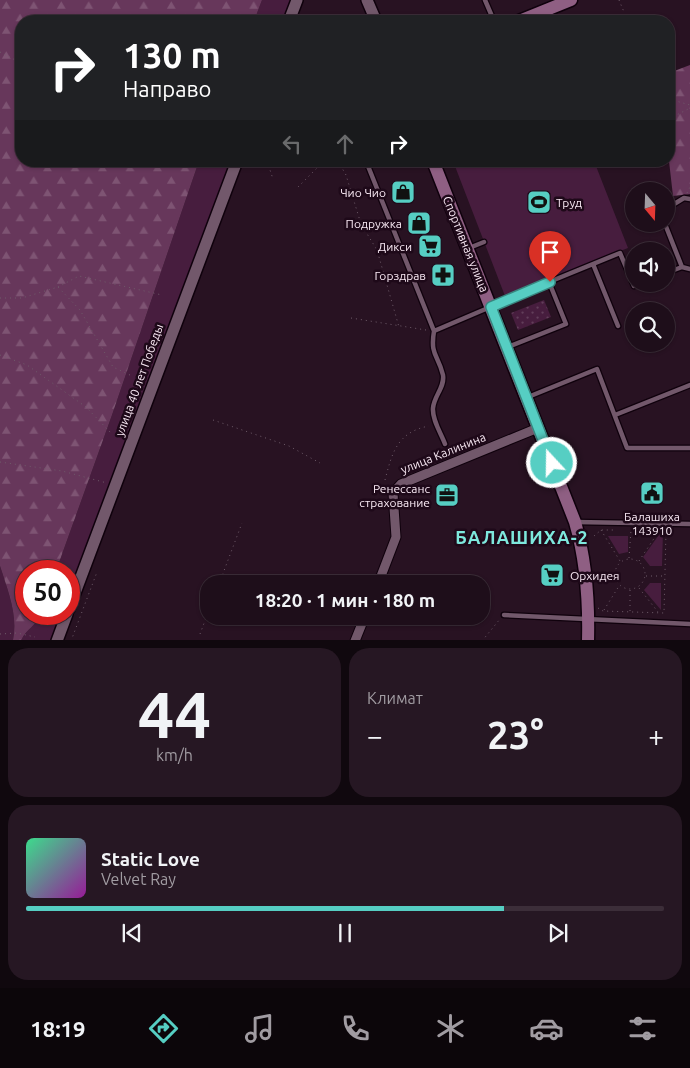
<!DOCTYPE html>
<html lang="ru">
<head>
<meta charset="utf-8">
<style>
	body { margin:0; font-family:Ubuntu,sans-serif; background:#261723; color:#f1f3f6; height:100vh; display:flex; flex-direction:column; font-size:19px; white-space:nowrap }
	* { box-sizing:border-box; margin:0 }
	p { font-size:16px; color:#a19ca2 }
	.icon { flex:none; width:28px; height:28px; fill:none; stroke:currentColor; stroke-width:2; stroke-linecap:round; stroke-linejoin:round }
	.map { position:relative; height:640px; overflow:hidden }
	.panel { display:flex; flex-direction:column; gap:8px; padding:8px; background:#10080e; flex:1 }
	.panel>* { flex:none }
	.hud { position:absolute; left:15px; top:15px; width:660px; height:152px; border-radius:20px; box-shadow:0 1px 4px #0004,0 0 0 1px #3c2e39; background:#202124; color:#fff; overflow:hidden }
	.needle { width:32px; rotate:161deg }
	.buttons { position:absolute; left:625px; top:182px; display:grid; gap:10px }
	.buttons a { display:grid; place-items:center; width:50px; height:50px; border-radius:50%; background:#1e0e1a; box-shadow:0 1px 4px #0004,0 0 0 1px #3c2e39; font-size:25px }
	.speed { position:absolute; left:15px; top:560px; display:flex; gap:10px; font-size:25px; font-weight:700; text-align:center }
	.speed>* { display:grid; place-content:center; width:65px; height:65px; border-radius:50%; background:#1e0e1a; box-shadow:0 1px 4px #0004,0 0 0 1px #3c2e39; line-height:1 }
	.speed .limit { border:8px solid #d22; background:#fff; color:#111 }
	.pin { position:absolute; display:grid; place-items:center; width:42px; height:42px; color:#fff; margin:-51px -21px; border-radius:50% 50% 50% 0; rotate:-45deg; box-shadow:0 0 5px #0007 }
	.pin .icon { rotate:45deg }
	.me { position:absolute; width:55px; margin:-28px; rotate:339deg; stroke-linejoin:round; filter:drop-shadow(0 0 4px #0008) }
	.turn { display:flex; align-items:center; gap:18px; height:105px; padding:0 25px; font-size:22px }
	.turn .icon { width:65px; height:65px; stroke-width:2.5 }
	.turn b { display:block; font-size:35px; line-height:42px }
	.lanes { display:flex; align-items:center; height:48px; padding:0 25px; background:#0003; justify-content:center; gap:25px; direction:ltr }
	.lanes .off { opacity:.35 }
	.big { font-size:38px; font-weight:600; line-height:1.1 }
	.panel .widget { flex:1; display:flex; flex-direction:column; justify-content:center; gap:8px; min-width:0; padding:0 18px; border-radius:20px; background:#261723 }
	.panel .dial { align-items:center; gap:0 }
	.dial b { font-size:65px; line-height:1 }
	.song { display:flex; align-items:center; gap:15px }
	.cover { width:60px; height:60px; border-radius:8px; background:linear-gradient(135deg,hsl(150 70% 55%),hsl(300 70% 35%)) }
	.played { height:5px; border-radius:2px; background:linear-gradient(90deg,#56cec3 75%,#3c2e39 75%) }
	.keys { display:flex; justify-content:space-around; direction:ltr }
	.heat { display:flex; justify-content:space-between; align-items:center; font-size:28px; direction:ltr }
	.panel .tiles { flex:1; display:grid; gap:8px; grid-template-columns:1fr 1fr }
	.widget:last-child { grid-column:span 2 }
	.trip { position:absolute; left:200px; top:575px; width:290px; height:50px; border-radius:20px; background:#1e0e1a; box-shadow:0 1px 4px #0004,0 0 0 1px #3c2e39; font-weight:600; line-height:50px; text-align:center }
	.tabs { display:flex; height:80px; justify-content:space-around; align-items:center; background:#0c060a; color:#a19ca2 }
	.tabs .icon { width:35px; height:35px }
	.tabs .active { color:#56cec3 }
	.tabs b { font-size:22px; color:#f1f3f6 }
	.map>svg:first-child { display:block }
	.green { fill:#471d3e }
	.forest { fill:url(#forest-firs) }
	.park { fill:url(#park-dots) }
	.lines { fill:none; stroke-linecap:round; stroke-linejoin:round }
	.service-casing { stroke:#0f010c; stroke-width:7 }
	.minor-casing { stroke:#0f010c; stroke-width:11 }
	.tertiary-casing { stroke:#0f010c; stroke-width:14 }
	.secondary-casing { stroke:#0f010c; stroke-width:15 }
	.path { stroke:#6f5c6a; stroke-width:1; stroke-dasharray:1 4; stroke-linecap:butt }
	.service { stroke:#72586b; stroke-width:4.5 }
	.minor { stroke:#72586b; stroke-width:9 }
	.tertiary { stroke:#72586b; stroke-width:11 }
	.secondary { stroke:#8f5f83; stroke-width:12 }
	.route-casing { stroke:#38867f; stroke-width:12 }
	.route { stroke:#56cec3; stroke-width:9 }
	.labels { text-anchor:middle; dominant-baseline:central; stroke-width:5; stroke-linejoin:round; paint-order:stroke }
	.poi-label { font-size:12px; fill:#f9e9f4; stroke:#1e0919; text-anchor:end }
	.street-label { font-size:12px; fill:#f9e9f4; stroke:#1e0919 }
	.district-label { font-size:18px; font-weight:bold; letter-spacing:1px; fill:#7ee8dd; stroke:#1e0919 }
</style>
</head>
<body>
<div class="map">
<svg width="690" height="641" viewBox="0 0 690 641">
	<defs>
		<pattern id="forest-firs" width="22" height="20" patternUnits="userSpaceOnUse" patternTransform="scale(1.25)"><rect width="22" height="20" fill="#67375b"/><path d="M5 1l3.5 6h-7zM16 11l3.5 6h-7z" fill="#7e5473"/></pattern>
		<pattern id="park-dots" width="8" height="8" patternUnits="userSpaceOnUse" patternTransform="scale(1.25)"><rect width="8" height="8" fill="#471d3e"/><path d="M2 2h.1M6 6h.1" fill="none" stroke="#623e5a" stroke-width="1.8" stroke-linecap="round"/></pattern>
	</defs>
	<rect width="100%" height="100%" fill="#281222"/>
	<path class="green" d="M262 0H291L283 21H254Z
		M199 161H231L69 599V571H56L112 415Z
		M453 161H594L628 248 505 296Z
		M661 532H663L662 566H650L643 557Z
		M608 536H628V552L619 554Z
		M0 566C8 591 18 615 13 640H0Z
		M650 583H661V610L644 590Z
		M41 614H63L53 640 21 641C25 630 37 625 41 614Z"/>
	<path class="forest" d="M0 0H262L254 21H21V161H199L112 415 56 571H26V614H41C37 625 25 630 21 641L13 640C18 615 8 591 0 566Z
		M690 65V194L673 196 669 161V73Z"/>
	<path class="park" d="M544 300 551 317 518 330 511 313Z"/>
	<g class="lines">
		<g class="service-casing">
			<path id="service" d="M485 0 494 21
				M549 11 553 21
				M366 161 434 331
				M666 209 684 198 690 199
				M665 224 682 267 690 269
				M469 248 484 242
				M593 264 618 326
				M666 273 682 267
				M549 282 620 253 634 286 639 284
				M528 397 597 369 627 448H690
				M615 415 690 385
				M445 444C441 433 432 420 433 408 434 396 445 387 443 375 438 354 430 356 434 331L549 282 566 324 508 347
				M576 522 690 524
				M504 615 690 624"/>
		</g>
		<g class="minor-casing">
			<path id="minor" d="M378 584 396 537 393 493 401 484 538 428
				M355 641 365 616"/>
		</g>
		<g class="tertiary-casing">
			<path id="tertiary" d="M367 0 376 21
				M289 21 297 0
				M69 609 237 161
				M57 641 67 614"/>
		</g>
		<g class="secondary-casing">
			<path id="secondary" d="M519 21 571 0
				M433 161 575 522C586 560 589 601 588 641"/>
		</g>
		<path class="path" d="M619 0 624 12
			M0 52 21 63
			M669 99 690 105
			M669 119 690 108
			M267 161 273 179
			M338 161 346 175 361 224 377 250 399 327
			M298 187 324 161
			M687 193 690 187
			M58 287 79 276 162 295
			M0 298H22L58 287 80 310 113 367 132 376
			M351 318 426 330
			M0 355 27 365 86 407 111 433
			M213 420 289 446 320 463
			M0 462 62 471 107 483
			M385 480C392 453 397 432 429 426
			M601 530 620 561
			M594 536 601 530H616
			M629 558 631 530
			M615 574a15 15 0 1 1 30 0a15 15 0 1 1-30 0Z
			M639 561 659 531
			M596 575H614
			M646 576H664
			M219 584 242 523
			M639 588 658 612
			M598 608 603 611 664 613 666 531
			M604 610 619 586
			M630 611V590
			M0 634 17 633 35 637
			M200 634 209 610
			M71 641 97 572
			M482 641 500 619"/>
		<use href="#service" class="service"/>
		<use href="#minor" class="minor"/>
		<use href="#tertiary" class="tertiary"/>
		<use href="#secondary" class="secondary"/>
	</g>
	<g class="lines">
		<g class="route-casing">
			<path id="route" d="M550 282 491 307 552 463"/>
		</g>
		<use href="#route" class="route"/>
	</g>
	<defs>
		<g id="shop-square" transform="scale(1.25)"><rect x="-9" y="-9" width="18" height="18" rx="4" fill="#56cec3" stroke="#1e0919"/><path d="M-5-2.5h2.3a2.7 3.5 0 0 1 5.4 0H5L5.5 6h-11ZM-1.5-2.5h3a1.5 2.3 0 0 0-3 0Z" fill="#111"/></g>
		<g id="stadium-square" transform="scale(1.25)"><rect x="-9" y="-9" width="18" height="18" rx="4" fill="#56cec3" stroke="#1e0919"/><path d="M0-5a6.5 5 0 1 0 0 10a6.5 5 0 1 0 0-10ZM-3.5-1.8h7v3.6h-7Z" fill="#111"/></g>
		<g id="supermarket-square" transform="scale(1.25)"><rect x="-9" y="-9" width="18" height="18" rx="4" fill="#56cec3" stroke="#1e0919"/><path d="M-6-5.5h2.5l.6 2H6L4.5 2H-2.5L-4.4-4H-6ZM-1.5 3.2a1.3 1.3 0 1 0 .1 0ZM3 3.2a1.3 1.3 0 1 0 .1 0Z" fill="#111"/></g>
		<g id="pharmacy-square" transform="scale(1.25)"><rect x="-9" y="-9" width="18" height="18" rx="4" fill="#56cec3" stroke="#1e0919"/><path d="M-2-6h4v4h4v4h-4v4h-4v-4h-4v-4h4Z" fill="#111"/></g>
		<g id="civic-square" transform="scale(1.25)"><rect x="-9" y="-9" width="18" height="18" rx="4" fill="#56cec3" stroke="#1e0919"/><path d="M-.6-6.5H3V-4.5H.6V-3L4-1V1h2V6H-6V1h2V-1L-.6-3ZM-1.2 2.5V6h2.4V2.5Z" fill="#111"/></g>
		<g id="office-square" transform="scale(1.25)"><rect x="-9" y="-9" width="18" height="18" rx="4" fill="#56cec3" stroke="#1e0919"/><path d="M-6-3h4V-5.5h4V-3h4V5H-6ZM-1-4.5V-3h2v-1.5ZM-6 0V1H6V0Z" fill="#111"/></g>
	</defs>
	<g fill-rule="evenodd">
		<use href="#shop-square" x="403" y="192"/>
		<use href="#stadium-square" x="539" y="202"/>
		<use href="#shop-square" x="419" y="223"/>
		<use href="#supermarket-square" x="430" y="246"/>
		<use href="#pharmacy-square" x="443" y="275"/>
		<use href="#civic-square" x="652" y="493"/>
		<use href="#office-square" x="447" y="495"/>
		<use href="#supermarket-square" x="552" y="575"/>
	</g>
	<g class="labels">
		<g class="poi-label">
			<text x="386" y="192">Чио Чио</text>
			<text x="556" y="202" text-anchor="start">Труд</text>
			<text x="402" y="223">Подружка</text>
			<text x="412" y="246">Дикси</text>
			<text x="426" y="275">Горздрав</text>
			<text x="430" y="488">Ренессанс<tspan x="430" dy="14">страхование</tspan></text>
			<text x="652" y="516" text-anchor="middle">Балашиха<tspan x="652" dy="14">143910</tspan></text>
			<text x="570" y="575" text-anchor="start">Орхидея</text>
		</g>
		<g class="street-label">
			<text transform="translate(466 244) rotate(68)">Спортивная улица</text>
			<text transform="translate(139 380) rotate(-70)">улица 40 лет Победы</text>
			<text transform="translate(443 453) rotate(-22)">улица Калинина</text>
		</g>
		<g class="district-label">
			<text x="522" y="537">БАЛАШИХА-2</text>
		</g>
	</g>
</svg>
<div class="buttons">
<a><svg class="needle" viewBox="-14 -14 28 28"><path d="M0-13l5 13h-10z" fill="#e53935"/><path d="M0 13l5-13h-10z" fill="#a19ca2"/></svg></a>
<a><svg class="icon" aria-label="sound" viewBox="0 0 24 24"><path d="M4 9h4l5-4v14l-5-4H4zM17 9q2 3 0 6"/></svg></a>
<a><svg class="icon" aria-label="search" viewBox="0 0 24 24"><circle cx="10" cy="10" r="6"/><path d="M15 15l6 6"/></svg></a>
</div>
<div class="speed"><div class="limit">50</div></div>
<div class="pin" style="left:550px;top:282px;background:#d93025"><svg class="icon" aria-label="arrive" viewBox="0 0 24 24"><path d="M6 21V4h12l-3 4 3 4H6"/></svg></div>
<svg class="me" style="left:552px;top:463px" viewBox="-20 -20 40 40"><circle r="17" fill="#56cec3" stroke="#fff" stroke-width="3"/><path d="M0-11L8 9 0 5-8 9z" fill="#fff"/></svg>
<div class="trip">18:20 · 1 мин · 180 m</div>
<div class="hud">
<div class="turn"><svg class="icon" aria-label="right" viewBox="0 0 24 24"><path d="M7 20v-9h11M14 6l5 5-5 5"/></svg><div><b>130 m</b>Направо</div></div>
<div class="lanes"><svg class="icon off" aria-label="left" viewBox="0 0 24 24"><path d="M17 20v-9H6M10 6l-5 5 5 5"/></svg><svg class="icon off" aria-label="ahead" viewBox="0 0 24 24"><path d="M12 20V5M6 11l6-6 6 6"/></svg><svg class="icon" aria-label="right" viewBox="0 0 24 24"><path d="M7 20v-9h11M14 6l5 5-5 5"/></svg></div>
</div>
</div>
<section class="panel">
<div class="tiles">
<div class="widget dial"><b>44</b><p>km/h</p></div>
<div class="widget"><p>Климат</p>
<div class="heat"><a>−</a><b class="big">23°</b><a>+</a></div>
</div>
<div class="widget">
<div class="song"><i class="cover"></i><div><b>Static Love</b><p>Velvet Ray</p></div></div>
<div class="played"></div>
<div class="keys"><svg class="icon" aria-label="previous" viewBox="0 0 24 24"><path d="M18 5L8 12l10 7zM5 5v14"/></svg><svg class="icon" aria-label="pause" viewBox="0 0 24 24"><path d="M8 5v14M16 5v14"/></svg><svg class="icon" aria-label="next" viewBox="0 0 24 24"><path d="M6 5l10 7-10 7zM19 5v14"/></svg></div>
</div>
</div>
</section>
<nav class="tabs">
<b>18:19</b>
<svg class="icon active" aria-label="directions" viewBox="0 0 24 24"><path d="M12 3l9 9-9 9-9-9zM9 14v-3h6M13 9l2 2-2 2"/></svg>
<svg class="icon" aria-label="music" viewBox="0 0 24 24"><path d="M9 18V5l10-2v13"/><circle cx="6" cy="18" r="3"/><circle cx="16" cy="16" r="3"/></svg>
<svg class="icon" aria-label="phone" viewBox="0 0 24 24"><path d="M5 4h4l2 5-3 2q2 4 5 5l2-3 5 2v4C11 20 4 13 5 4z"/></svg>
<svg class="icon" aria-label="climate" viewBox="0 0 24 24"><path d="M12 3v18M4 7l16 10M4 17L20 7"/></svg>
<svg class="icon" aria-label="car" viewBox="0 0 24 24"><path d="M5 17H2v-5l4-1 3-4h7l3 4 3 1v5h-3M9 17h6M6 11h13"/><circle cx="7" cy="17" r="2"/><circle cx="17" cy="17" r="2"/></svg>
<svg class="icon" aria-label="filters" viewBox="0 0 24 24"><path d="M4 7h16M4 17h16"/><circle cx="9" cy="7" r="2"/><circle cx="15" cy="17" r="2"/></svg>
</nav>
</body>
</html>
